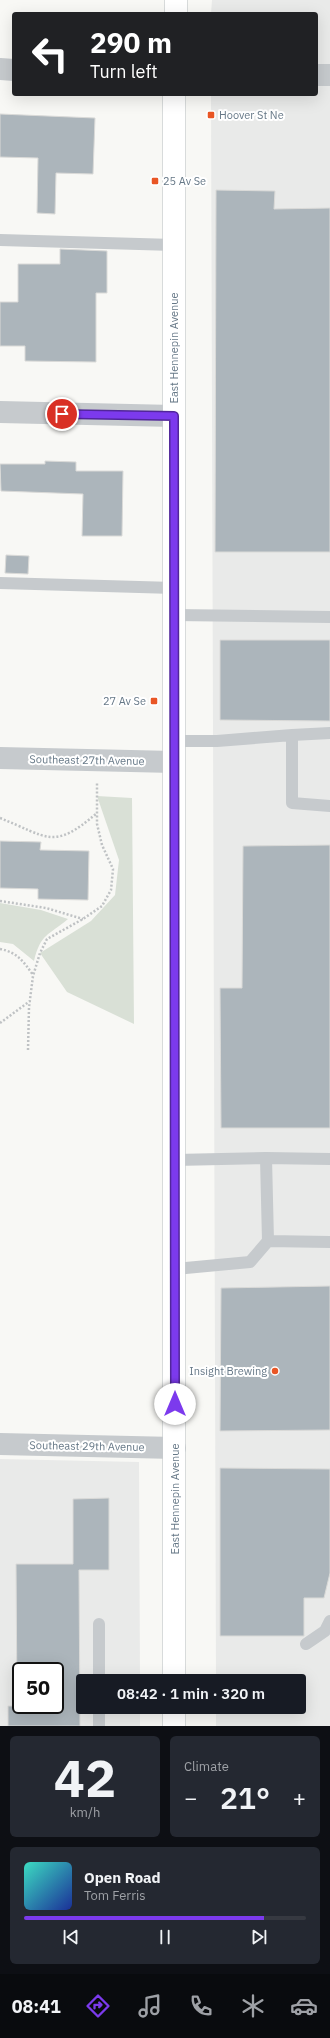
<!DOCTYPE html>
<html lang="en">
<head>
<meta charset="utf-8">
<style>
	body { margin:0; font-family:"IBM Plex Sans",sans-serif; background:#242831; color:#f1f3f6; height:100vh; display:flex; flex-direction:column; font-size:15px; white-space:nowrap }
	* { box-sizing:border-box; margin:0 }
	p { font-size:13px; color:#9ea1a6 }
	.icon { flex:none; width:22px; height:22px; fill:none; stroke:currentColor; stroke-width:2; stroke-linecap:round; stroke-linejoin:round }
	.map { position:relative; height:1726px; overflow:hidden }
	.panel { display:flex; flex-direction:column; gap:10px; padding:10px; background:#0d0f14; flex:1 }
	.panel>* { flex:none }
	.banner { position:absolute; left:12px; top:12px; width:306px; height:84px; border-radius:4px; box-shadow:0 4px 16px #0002; background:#202124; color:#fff; overflow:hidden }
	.speed { position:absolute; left:12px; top:1662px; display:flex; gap:8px; font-size:20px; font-weight:700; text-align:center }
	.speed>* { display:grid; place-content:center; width:52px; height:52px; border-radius:50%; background:#171b24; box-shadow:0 4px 16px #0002; line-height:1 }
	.speed .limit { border:2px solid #111; border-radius:6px; background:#fff; color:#111 }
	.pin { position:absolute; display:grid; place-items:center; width:34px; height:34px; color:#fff; margin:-17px; border:2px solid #fff; border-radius:50%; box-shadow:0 1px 4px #0007 }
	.me { position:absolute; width:44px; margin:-22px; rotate:0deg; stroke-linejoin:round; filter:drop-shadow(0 0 3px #0008) }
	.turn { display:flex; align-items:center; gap:14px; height:84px; padding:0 12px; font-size:18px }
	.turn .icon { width:52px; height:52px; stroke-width:2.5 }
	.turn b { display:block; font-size:28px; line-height:34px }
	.big { font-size:30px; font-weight:600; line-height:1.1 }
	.panel .tile { flex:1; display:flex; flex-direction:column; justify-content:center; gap:6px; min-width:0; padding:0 14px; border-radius:6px; background:#242831 }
	.panel .dial { align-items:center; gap:0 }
	.dial b { font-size:52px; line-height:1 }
	.song { display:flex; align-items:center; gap:12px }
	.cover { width:48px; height:48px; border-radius:6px; background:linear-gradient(135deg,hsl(170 70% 55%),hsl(230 70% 35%)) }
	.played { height:4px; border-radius:2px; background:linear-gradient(90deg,#7c3aed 85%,#363941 85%) }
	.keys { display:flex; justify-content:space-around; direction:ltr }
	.heat { display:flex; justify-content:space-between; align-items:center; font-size:22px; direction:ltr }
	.panel .tiles { flex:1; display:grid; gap:10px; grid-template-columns:1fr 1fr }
	.tile:last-child { grid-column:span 2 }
	.trip { position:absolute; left:76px; top:1674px; width:230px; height:40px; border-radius:4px; background:#171b24; box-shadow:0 4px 16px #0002; font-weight:600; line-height:40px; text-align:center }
	.tab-bar { display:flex; height:64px; justify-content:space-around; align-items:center; background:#090b0e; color:#9ea1a6 }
	.tab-bar .icon { width:28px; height:28px }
	.tab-bar .selected { color:#7c3aed }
	.tab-bar b { font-size:18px; color:#f1f3f6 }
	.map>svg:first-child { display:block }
	.built { fill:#e9eae9; fill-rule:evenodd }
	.green { fill:#d9e0d6 }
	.building { fill:#acb5bb; stroke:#dadad8; fill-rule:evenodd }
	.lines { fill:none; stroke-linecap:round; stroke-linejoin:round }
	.secondary-casing { stroke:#b8bdc2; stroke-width:23 }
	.path { stroke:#bfc2c4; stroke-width:2.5; stroke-dasharray:2 2; stroke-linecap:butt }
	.service { stroke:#c6cacd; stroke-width:12 }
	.minor { stroke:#c6cacd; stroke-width:22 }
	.secondary { stroke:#fff; stroke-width:22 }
	.route-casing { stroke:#51269a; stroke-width:10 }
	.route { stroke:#7c3aed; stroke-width:7 }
	.poi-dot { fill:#e95625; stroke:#fff; stroke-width:1.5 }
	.labels { text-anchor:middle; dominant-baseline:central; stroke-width:4; stroke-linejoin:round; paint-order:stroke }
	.poi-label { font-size:11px; fill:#667887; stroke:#fff; text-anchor:start }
	.street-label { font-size:11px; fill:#667887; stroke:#fff }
</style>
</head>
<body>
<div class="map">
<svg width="330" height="1726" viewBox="0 0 330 1726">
	<rect width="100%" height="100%" fill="#f8f8f5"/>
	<path class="built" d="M212 0H330V1726H216V1707H299V1681H216L211 94H316V14H211Z
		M0 1459 139 1462 140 1681H83V1707H140V1726H0ZM21 1671H55V1705H21Z"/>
	<path class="green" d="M97 796 132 798 134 1024 67 992 40 953 91 921 115 895 119 860Z
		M0 903 41 910 68 919C48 936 41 933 34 961L13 944 0 942Z"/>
	<path class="building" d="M0 114 95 118 93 174 56 173 55 214 37 213 38 158 0 157Z
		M216 190 275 191 274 209 330 208V552H215Z
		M60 249 107 251V293H96V362L25 361V346H0V302H18V264H60Z
		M45 461 76 462V471H123L122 536H82L83 494 1 491 0 464H45Z
		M6 555 29 556 28 574 5 573Z
		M220 640H330V721L220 720Z
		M0 841 41 842 40 850 89 851 88 900 38 899V889L0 888Z
		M330 845V1128H221L220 988H242L243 846Z
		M330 1286V1430L220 1431 221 1288Z
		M220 1468 330 1469V1573L324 1598H304V1636H220Z
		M109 1498V1570H79L80 1726H8V1706H17L16 1564H73V1499ZM21 1671H55V1705H21Z"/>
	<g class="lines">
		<g class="secondary-casing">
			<path id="secondary" d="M176 14V0
				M174 1681V94
				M174 1707V1726"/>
		</g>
		<path class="path" d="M0 818C48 837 53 851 97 813
			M0 901 46 908 83 919
			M0 949C17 952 24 962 33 975
			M0 1023 30 1001
			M28 1050 29 1007 33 976 40 953 47 939 83 919 102 906 111 890 113 869 102 845 97 824V783"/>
		<path class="service" d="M0 240 174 245
			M0 583 174 588
			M174 615 330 617
			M292 735 330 733
			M175 741H217L292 735V803L330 806
			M266 1158 330 1159
			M175 1160 266 1158 268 1241
			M175 1269 250 1262 268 1241 330 1242
			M306 1644 325 1631 330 1621
			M99 1681V1624
			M99 1726V1707"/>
		<path class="minor" d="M0 69 14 70
			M316 75H330
			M0 412 174 416
			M0 758 174 762
			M0 1444 175 1448"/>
		<use href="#secondary" class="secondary"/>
	</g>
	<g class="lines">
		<g class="route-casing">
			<path id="route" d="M62 414 174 416 175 1404"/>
		</g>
		<use href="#route" class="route"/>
	</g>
	<g class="poi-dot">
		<rect x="207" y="111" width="8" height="8" rx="2"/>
		<rect x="151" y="177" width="8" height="8" rx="2"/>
		<rect x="150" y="697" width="8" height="8" rx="2"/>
		<circle cx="275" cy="1371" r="4"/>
	</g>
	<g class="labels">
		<g class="poi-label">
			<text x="219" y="115">Hoover St Ne</text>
			<text x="163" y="181">25 Av Se</text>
			<text x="146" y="701" text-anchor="end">27 Av Se</text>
			<text x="267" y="1371" text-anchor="end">Insight Brewing</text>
		</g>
		<g class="street-label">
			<text transform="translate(174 348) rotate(-90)">East Hennepin Avenue</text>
			<text transform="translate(87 760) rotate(1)">Southeast 27th Avenue</text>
			<text transform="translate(87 1446) rotate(1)">Southeast 29th Avenue</text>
			<text transform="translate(175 1499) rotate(-90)">East Hennepin Avenue</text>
		</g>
	</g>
</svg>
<div class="speed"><div class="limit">50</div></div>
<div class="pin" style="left:62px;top:414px;background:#d93025"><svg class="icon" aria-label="arrive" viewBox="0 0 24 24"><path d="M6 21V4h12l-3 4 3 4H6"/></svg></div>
<svg class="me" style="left:175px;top:1404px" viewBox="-20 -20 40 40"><circle r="19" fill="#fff"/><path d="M0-13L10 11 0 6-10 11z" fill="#7c3aed"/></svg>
<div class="trip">08:42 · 1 min · 320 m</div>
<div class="banner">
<div class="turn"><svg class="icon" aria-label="left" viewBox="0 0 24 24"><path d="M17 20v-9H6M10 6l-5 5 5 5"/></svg><div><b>290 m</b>Turn left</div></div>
</div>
</div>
<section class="panel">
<div class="tiles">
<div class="tile dial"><b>42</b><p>km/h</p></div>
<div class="tile"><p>Climate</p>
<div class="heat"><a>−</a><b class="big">21°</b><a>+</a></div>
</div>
<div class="tile">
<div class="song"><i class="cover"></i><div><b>Open Road</b><p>Tom Ferris</p></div></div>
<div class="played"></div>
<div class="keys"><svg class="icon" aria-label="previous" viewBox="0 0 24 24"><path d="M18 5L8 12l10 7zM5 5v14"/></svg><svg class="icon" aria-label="pause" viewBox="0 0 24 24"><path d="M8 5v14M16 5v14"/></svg><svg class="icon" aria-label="next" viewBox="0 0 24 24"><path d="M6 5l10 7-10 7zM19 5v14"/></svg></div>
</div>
</div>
</section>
<nav class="tab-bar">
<b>08:41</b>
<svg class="icon selected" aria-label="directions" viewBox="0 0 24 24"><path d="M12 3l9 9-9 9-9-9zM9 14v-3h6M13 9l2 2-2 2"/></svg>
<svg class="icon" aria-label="music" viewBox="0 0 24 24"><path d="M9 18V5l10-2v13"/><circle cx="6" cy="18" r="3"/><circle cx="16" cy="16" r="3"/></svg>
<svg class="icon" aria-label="phone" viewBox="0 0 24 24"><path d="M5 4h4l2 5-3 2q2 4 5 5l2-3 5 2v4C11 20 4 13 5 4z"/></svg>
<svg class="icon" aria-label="climate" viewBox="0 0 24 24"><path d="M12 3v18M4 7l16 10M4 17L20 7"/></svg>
<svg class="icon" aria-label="car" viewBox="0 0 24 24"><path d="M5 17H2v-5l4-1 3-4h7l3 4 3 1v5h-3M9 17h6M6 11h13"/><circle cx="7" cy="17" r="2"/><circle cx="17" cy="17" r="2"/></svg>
</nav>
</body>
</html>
